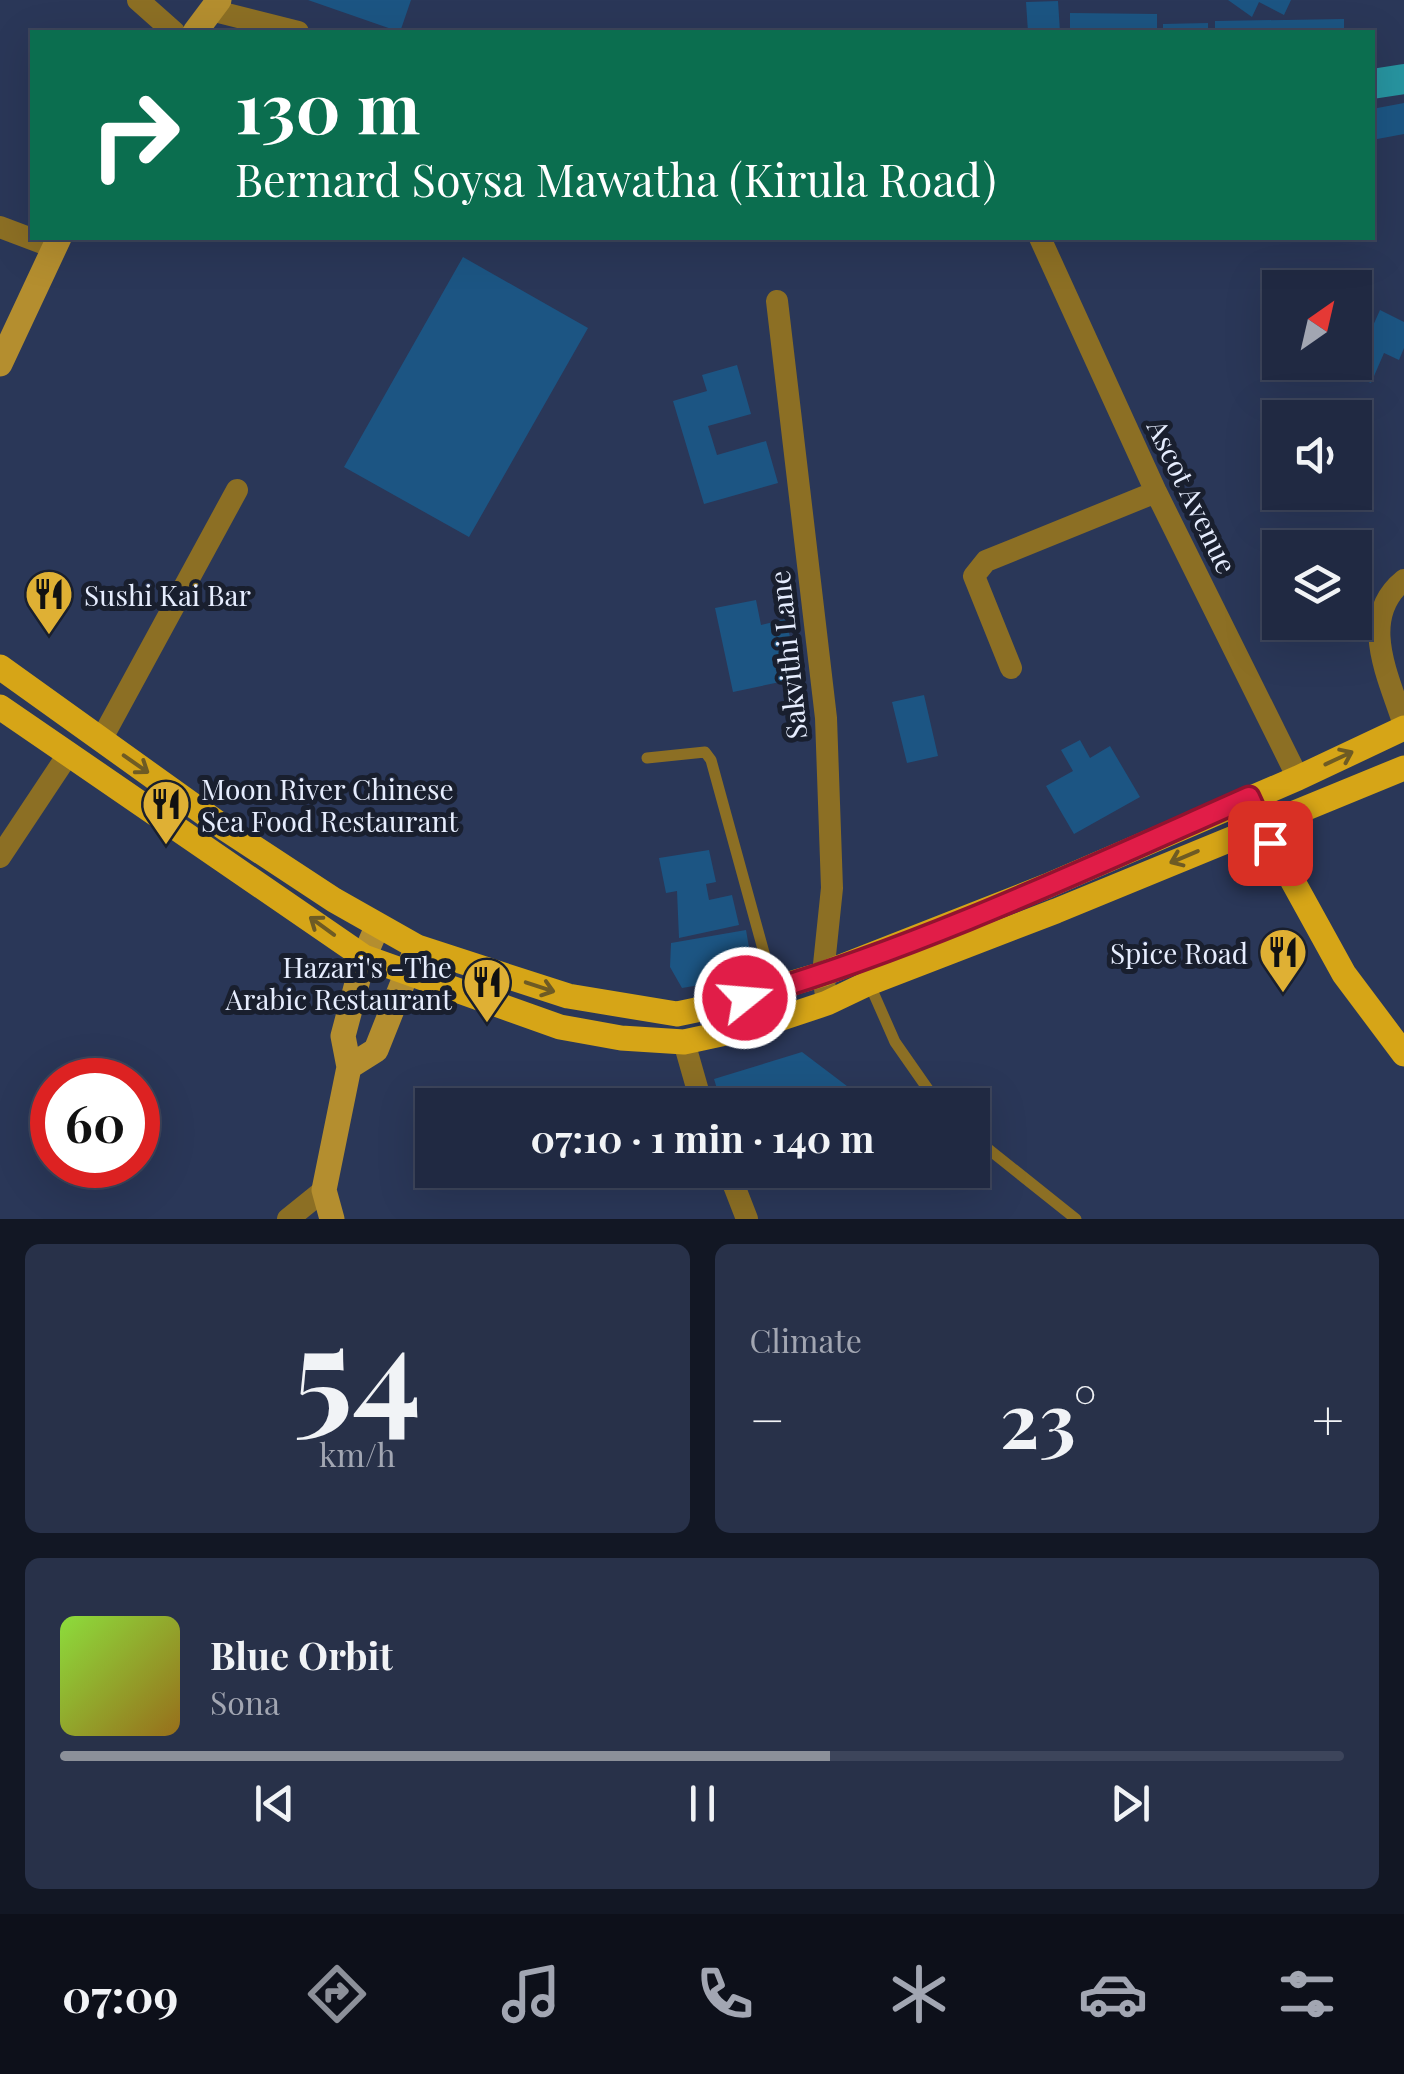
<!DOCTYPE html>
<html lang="en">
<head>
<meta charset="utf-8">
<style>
	body { margin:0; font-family:"Playfair Display",serif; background:#283149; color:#f1f3f6; height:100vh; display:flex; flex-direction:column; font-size:38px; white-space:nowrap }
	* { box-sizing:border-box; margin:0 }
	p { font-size:32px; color:#a2a6b2 }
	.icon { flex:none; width:55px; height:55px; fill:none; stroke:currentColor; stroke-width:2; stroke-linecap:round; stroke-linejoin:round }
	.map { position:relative; height:1219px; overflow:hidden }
	.drawer { display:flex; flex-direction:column; gap:25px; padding:25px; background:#121724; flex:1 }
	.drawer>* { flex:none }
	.top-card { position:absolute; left:30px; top:30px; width:1345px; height:210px; border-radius:0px; box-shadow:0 10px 40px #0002,0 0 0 2px #3d455b; background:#0b6e4f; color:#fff; overflow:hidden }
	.needle { width:65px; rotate:34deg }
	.controls { position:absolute; left:1262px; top:270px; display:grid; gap:20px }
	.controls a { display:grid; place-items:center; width:110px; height:110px; border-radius:0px; background:#202942; box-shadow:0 10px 40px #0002,0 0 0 2px #3d455b; font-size:50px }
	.speed { position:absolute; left:30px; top:1058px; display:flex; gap:20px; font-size:50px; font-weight:700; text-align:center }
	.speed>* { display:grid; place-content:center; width:130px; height:130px; border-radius:50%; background:#202942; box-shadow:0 10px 40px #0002,0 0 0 2px #3d455b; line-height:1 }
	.speed .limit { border:15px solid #d22; background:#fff; color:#111 }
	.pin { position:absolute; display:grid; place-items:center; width:85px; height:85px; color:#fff; margin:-42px; border-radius:20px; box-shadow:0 5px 15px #0006 }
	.me { position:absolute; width:110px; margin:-55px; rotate:73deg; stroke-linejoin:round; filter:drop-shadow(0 0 8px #0008) }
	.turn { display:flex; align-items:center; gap:35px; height:210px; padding:0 40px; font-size:45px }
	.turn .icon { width:130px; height:130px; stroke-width:2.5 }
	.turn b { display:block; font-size:70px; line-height:85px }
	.big { font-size:75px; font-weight:700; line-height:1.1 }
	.drawer .card { flex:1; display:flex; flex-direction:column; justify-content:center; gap:15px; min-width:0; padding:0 35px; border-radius:15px; background:#283149 }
	.drawer .dial { align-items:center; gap:0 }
	.dial b { font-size:130px; line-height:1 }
	.song { display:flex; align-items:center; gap:30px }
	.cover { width:120px; height:120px; border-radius:15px; background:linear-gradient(135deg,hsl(90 70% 55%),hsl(40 70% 35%)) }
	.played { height:10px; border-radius:5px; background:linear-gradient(90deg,#8c9099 60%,#3d455b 60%) }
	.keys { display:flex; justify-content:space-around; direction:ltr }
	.heat { display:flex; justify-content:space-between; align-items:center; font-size:55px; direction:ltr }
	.drawer .tiles { flex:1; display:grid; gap:25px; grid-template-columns:1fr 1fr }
	.card:last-child { grid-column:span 2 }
	.trip { position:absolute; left:415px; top:1088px; width:575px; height:100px; border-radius:0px; background:#202942; box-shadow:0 10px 40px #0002,0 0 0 2px #3d455b; font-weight:700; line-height:100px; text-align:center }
	.tabs { display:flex; height:160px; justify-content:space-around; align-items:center; background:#0d101a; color:#a2a6b2 }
	.tabs .icon { width:70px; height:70px }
	.tabs .active { color:#8c9099 }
	.tabs b { font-size:45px; color:#f1f3f6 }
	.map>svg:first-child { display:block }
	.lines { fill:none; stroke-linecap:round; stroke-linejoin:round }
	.canal { stroke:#2794a0; stroke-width:30 }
	.building { fill:#1c5583 }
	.service { stroke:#8c6f24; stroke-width:11 }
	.minor { stroke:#8c6f24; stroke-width:22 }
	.secondary { stroke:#b48e2f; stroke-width:25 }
	.primary { stroke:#d6a517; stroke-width:25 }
	.oneway { stroke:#6e5b24 }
	.route-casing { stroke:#92132f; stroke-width:25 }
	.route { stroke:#e11d48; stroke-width:18 }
	.labels { text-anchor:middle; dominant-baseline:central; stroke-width:10; stroke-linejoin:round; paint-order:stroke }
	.street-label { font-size:28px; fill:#e6edfe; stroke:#191f2e }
	.poi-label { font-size:28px; fill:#e6edfe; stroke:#191f2e; text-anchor:start }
</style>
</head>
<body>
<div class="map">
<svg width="1404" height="1219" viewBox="0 0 1404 1219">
	<rect width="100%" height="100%" fill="#2a3758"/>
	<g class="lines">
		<path class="canal" d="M1372 84 1404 79"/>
	</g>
	<path class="building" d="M308 0H411L400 32Z
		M1228 0H1291L1284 15 1259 2 1252 17Z
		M1058 1 1060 32H1028L1026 2Z
		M1070 13 1157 14V32H1070Z
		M1344 19V32H1215V21Z
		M1208 23V32H1163V24Z
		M1404 103V134L1372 140V109Z
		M463 257 588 328 469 537 344 467Z
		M1380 310 1404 322V348L1399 360 1384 353 1371 383 1351 375Z
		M737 365 751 414 708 426 717 455 766 441 778 483 704 504 673 401 707 391 702 375Z
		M756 600 761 625 786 619 799 678 733 692 715 608Z
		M924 695 938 756 907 763 892 702Z
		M1080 740 1090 758 1110 746 1140 797 1074 834 1046 786 1073 771 1061 750Z
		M709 850 716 882 706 884 709 900 732 895 739 925 679 938 677 891 666 893 659 858Z
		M746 930 754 976 682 988 670 967 671 943Z
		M802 1052 872 1105H722L714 1079Z"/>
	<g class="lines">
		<path class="service" d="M647 758 705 752 711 760 774 989
			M869 983 895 1042 939 1105
			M972 1136 1076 1219"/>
		<path class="minor" d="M138 0 174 32
			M211 10 298 32
			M0 227 53 247
			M1040 238 1156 492 1298 778
			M777 301 826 718 832 888 823 974 827 1003
			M1404 580C1357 618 1389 677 1404 725
			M1011 668 974 576 986 561 1156 492
			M101 740 237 490
			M0 857 69 753
			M684 1042 702 1105
			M728 1170 747 1219
			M288 1219 324 1190"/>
		<path class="secondary" d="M195 32 219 0
			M0 364 59 238
			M349 1067 376 1050 417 947
			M332 1219 324 1190 349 1067 343 1036 364 957 377 927"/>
		<path class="primary" d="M0 667 226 829 334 900 417 947 568 996 677 1014 715 1006 823 974 1047 886 1298 778 1404 728
			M0 707 364 957 560 1027 621 1038 684 1042 758 1026 827 1003 869 983 1056 911 1404 768
			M1254 811 1344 974 1404 1054"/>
	</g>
	<defs><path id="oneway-shaft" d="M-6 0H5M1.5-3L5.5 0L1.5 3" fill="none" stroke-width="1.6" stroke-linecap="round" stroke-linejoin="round" transform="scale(2.5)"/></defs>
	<g class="oneway">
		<use href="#oneway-shaft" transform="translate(1339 758) rotate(-25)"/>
		<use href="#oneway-shaft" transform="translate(136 764) rotate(35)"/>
		<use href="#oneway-shaft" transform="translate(1184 857) rotate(157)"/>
		<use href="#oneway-shaft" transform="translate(322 926) rotate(-144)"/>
		<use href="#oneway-shaft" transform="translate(540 987) rotate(18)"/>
	</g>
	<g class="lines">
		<g class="route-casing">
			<path id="route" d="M745 998C918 948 1084 870 1249 797L1270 843"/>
		</g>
		<use href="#route" class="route"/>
	</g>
	<defs>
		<g id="restaurant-pin" transform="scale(2.5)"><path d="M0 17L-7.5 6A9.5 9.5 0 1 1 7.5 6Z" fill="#dfb034" stroke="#191f2e"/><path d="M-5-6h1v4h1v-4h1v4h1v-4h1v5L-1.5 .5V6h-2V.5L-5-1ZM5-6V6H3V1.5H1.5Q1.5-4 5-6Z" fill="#111"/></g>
	</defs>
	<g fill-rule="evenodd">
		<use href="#restaurant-pin" x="49" y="594"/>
		<use href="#restaurant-pin" x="166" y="804"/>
		<use href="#restaurant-pin" x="1283" y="952"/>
		<use href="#restaurant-pin" x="487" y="982"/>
	</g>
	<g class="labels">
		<g class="street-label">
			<text transform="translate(1193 496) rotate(64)">Ascot Avenue</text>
			<text transform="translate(787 655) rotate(-96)">Sakvithi Lane</text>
		</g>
		<g class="poi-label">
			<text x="84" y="594">Sushi Kai Bar</text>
			<text x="201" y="788">Moon River Chinese<tspan x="201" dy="32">Sea Food Restaurant</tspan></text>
			<text x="1248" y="952" text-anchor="end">Spice Road</text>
			<text x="452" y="966" text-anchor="end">Hazari's -The<tspan x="452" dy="32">Arabic Restaurant</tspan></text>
		</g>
	</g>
</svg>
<div class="controls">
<a><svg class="needle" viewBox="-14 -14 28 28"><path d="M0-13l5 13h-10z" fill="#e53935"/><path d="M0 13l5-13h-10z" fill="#a2a6b2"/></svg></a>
<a><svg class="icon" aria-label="sound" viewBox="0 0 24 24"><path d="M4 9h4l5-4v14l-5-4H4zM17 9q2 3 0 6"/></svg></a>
<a><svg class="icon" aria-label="layers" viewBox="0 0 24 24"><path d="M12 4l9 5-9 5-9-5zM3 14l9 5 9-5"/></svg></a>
</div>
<div class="speed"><div class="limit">60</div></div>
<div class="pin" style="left:1270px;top:843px;background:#d93025"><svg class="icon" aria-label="arrive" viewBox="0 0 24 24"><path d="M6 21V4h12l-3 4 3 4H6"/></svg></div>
<svg class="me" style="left:745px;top:998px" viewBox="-20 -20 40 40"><circle r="17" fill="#e11d48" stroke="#fff" stroke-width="3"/><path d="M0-11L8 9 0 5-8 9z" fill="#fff"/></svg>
<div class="trip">07:10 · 1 min · 140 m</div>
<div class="top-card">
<div class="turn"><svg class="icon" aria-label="right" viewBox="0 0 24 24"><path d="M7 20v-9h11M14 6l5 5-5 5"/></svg><div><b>130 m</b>Bernard Soysa Mawatha (Kirula Road)</div></div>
</div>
</div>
<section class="drawer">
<div class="tiles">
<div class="card dial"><b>54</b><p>km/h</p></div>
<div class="card"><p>Climate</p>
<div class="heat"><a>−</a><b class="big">23°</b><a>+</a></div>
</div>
<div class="card">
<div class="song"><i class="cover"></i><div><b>Blue Orbit</b><p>Sona</p></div></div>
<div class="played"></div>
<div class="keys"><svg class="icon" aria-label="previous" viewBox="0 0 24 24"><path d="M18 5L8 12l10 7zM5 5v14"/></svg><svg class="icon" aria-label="pause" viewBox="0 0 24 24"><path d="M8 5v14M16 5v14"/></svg><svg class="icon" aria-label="next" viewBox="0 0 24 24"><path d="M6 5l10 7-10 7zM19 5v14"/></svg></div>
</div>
</div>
</section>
<nav class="tabs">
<b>07:09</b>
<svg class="icon active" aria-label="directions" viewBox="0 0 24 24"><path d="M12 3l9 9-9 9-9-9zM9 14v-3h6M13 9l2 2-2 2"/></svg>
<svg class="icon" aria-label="music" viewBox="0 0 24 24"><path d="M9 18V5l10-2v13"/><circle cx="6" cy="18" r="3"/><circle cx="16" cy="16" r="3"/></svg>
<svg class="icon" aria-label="phone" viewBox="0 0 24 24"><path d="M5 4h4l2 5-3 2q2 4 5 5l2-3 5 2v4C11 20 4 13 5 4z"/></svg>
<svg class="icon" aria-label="climate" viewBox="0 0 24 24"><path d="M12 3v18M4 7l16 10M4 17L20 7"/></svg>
<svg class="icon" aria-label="car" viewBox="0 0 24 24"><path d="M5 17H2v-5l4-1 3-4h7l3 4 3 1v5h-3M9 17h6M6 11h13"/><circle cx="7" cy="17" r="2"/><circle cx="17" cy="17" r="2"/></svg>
<svg class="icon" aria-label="filters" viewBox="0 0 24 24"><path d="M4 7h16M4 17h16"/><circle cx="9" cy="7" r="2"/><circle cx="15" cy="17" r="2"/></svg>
</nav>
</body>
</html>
